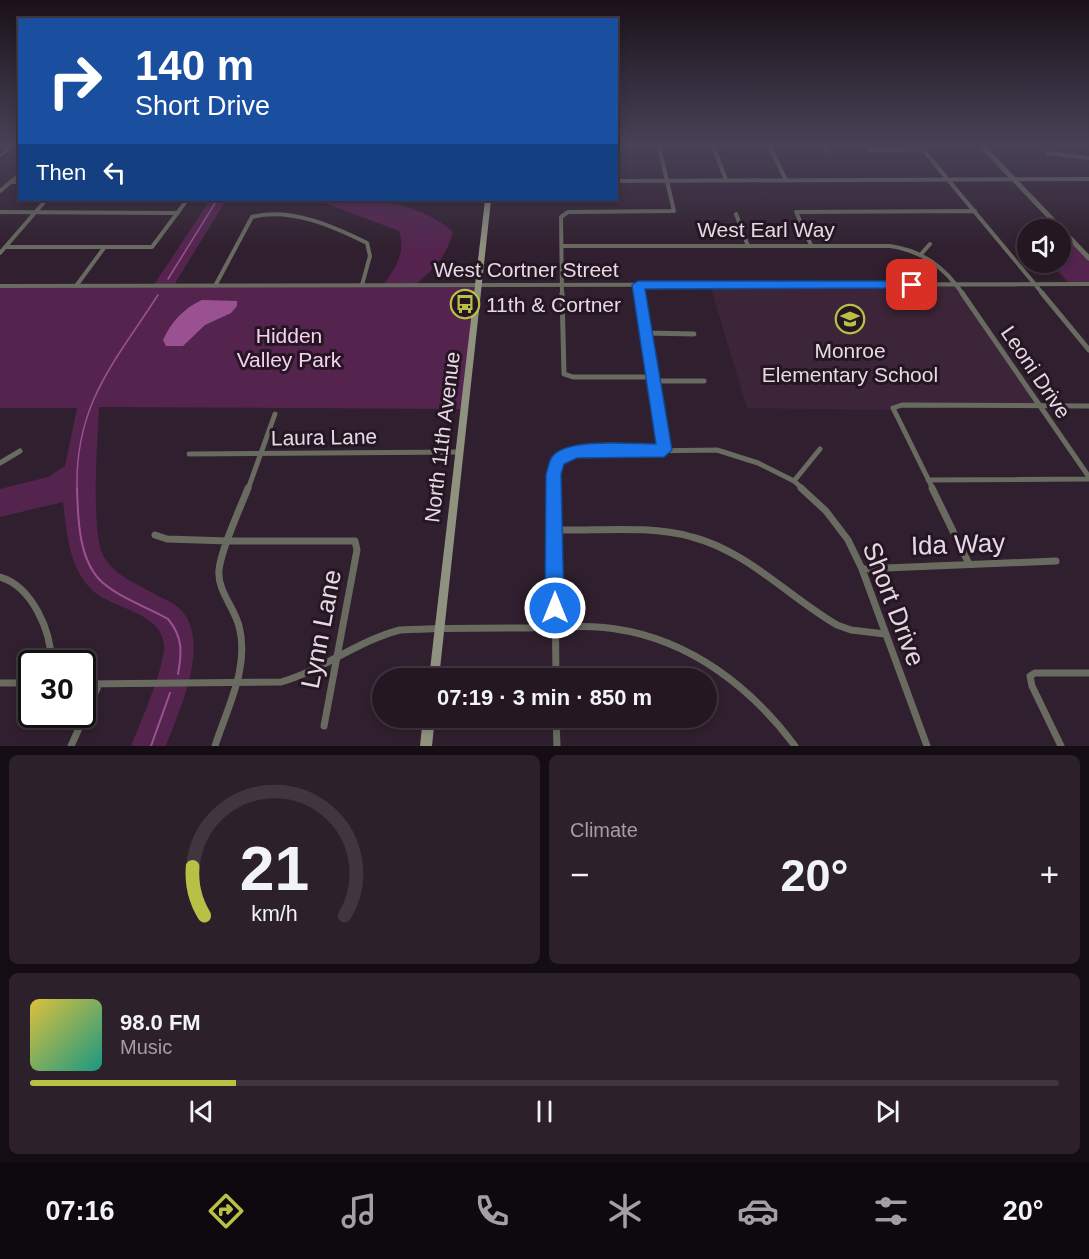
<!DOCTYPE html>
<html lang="en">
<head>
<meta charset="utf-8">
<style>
	body { margin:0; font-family:Helvetica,sans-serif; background:#2c202a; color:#f1f3f6; height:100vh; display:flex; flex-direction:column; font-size:22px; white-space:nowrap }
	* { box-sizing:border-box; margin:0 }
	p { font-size:20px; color:#a39fa5 }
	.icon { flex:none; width:33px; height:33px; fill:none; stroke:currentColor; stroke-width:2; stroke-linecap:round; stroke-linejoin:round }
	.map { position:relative; height:746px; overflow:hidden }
	.side { display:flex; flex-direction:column; gap:9px; padding:9px; background:#140d13; flex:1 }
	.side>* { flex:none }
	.guide { position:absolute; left:18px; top:18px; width:600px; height:183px; border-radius:0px; box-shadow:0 3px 9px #0003,0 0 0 2px #413640; background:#1a4fa0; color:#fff; overflow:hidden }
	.controls { position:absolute; left:1017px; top:219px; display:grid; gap:12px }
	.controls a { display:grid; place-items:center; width:54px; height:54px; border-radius:50%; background:#241722; box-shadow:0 3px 9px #0003,0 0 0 2px #413640; font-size:30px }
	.speed { position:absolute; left:18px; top:650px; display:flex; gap:12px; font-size:30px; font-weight:700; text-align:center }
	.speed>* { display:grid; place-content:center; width:78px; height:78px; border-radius:50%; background:#241722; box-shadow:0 3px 9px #0003,0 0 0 2px #413640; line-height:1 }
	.speed .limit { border:3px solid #111; border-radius:9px; background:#fff; color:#111 }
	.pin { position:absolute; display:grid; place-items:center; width:51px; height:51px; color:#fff; margin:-26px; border-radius:12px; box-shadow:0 3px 9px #0006 }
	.me { position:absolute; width:66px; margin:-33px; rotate:0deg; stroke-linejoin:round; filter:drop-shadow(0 0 4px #0008) }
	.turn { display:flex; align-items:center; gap:21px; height:126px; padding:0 18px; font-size:27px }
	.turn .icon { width:78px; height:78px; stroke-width:2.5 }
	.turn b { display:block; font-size:42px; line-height:51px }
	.then { display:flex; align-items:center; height:57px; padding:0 18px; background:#0003; gap:12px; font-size:22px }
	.big { font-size:45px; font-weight:700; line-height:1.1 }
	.side .tile { flex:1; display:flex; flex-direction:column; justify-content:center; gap:9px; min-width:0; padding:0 21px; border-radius:9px; background:#2c202a }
	.side .dial { align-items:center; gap:0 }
	.dial svg { height:156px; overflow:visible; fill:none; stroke:#413640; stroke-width:7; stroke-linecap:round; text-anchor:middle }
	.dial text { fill:#f1f3f6; stroke:none }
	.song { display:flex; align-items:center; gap:18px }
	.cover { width:72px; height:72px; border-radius:9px; background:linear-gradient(135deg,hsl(50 70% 55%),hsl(170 70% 35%)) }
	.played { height:6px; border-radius:3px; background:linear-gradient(90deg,#b9c046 20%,#413640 20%) }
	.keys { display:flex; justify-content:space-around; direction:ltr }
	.heat { display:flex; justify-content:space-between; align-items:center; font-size:33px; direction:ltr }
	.side .tiles { flex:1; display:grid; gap:9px; grid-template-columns:1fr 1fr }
	.tile:last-child { grid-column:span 2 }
	.trip { position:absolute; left:372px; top:668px; width:345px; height:60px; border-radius:30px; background:#241722; box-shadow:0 3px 9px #0003,0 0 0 2px #413640; font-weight:700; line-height:60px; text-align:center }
	.tab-bar { display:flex; height:96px; justify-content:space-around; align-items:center; background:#0e090e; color:#a39fa5 }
	.tab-bar .icon { width:42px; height:42px }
	.tab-bar .active { color:#b9c046 }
	.tab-bar b { font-size:27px; color:#f1f3f6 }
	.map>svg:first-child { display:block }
	.built { fill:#3c2538 }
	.green { fill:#54244f }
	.water { fill:#9a5191 }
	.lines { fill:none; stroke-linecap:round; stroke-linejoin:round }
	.stream-far1 { stroke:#9a5191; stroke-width:1.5 }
	.stream { stroke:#9a5191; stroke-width:2 }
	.minor-far2 { stroke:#696b60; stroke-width:4 }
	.minor-far1 { stroke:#696b60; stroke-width:5 }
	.minor { stroke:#696b60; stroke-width:7 }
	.tertiary { stroke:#696b60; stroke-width:5 }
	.secondary { fill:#909280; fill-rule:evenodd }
	.rail { stroke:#b1a4ae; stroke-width:1.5 }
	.route { fill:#1a73e8; stroke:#114b97; stroke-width:1.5 }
	.labels { text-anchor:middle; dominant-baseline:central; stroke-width:6; stroke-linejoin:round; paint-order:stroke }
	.street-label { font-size:21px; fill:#e5d9e2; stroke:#261624 }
	.poi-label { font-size:21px; fill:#e5d9e2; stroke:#261624; text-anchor:start }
	.park-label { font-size:21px; fill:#f7cff0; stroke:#261624 }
	.near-street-label { font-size:26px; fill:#e5d9e2; stroke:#261624 }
</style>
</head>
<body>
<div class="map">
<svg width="1089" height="746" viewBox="0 0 1089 746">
	<rect width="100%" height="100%" fill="#301f2e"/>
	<path class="built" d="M956 284 1039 406 902 405 893 410 747 408 710 285Z"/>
	<path class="green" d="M210 200H226L174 285H383C396 268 406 252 399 231L317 200C366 200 413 197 453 232 447 256 434 269 415 285H479L464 409 99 407C98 438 90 534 104 557 115 575 133 582 151 592 159 597 171 601 179 608 213 640 179 711 166 746H131C140 724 165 667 164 645 162 611 109 609 90 588 68 564 67 533 63 502L0 517V489L48 477 65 466 77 408H0V286H153Z
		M1061 241H1074L1089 258V284H1070L1050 263 1060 262Z"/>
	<path class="water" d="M202 300 237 301V306L231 313 205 325 183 346H166L163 340C171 322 184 308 202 300Z"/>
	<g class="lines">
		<path class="stream-far1" d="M168 279 217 200
			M77 489C75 404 114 363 158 295"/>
		<path class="stream" d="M77 488C78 517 78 560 102 582 120 598 147 607 168 619 183 637 182 652 178 674
			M151 746 170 693"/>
		<path class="minor-far2" d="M713 146 726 180
			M769 146 786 180
			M824 146 827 151
			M920 146 1043 294
			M869 150 923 149
			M1048 153 1089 158
			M616 181 1089 179
			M10 182H20
			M0 191 20 174
			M0 212 178 213
			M736 214 748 246
			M811 245 796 212 975 211
			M562 246H890C923 251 944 267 963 294
			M6 247H152L187 200
			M0 253 46 200
			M922 253 930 244
			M638 285 639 294
			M0 286 1089 284
			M76 286 104 248
			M215 286 252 217C290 207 333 226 367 243L370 256 362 285
			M562 294 561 217 568 212 674 211 660 151"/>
		<path class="minor-far1" d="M562 293 564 374 573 377H653
			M639 293 664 450
			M962 293 1089 477
			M1042 293 1089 350
			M646 333 694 334
			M654 381H704
			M189 454 459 452
			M0 463 20 451
			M928 480 1089 479
			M794 481 820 449
			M248 489 275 414
			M554 489C554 472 554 458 572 452L717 450 758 463 794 481 803 489
			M933 489 893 408 902 405 1089 406"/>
		<path class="minor" d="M554 488 556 678
			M801 488 826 511 848 540 862 569 927 746
			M932 488 969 564
			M555 530C599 531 650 525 692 537 747 551 789 597 837 625L851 630 885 634
			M155 535 167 539 228 541H355L357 550 324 726
			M862 569 1056 561
			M0 577C32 586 52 632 51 663
			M0 683H32
			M82 684 281 682C323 670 357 641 400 630 441 628 483 628 524 628 554 628 585 624 616 629 690 640 751 687 795 746
			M556 717 557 746
			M71 746 99 684
			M215 746C227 708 250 667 239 626 234 607 217 590 219 570 221 549 240 509 248 488
			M1061 746 1032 686 1030 676 1035 673H1089"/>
		<path class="tertiary" d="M982 146 1089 258"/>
		<path class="secondary" d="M485 200H491L439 678H429Z
			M423 717H435L432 746H420Z"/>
		<path class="rail" d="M0 156 11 146"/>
	</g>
	<linearGradient id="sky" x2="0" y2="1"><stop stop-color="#1a1119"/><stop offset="0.58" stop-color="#484257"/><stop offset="1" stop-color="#484257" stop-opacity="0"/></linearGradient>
	<rect width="1089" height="251" fill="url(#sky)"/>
	<path class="route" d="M638 281H912L918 285 912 288 645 289 672 450 664 457 577 458 564 464 561 474 564 608 561 615 555 618 548 615 545 608 546 474C548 469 549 461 552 457 566 437 632 444 656 444L632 285Z"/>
	<defs>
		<g id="bus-ring" transform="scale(1.5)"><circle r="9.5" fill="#261624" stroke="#b9c046" stroke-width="1.5"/><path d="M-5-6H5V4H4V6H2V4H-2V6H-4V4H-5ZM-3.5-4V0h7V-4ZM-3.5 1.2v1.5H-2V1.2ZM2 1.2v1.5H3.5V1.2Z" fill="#b9c046"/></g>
		<g id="school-ring" transform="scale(1.5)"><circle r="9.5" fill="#261624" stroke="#b9c046" stroke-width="1.5"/><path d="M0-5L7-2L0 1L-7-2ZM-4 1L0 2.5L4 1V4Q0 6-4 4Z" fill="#b9c046"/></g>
	</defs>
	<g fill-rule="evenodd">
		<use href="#bus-ring" x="465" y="304"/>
		<use href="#school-ring" x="850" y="319"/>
	</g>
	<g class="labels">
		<g class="street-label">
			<text x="766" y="229">West Earl Way</text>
			<text x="526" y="269">West Cortner Street</text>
			<text transform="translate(1036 372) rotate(56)">Leoni Drive</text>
			<text transform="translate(324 437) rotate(-1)">Laura Lane</text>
			<text transform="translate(442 437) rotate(-83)">North 11th Avenue</text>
		</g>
		<g class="poi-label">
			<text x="486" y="304">11th &amp; Cortner</text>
			<text x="850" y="350" text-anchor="middle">Monroe<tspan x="850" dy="24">Elementary School</tspan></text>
		</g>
		<g class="park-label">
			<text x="289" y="335">Hidden<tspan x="289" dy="24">Valley Park</tspan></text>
		</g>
		<g class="near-street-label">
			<text transform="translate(958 544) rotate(-2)">Ida Way</text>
			<text transform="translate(894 604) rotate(69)">Short Drive</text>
			<text transform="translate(321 629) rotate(-79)">Lynn Lane</text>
		</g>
	</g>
</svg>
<div class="controls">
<a><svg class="icon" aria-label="sound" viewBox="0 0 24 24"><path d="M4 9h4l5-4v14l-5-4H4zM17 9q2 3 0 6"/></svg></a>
</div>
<div class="speed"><div class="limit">30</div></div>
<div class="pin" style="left:912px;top:285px;background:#d93025"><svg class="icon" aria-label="arrive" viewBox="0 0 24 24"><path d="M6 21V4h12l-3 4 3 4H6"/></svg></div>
<svg class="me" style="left:555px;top:608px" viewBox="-20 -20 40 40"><circle r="17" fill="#1a73e8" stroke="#fff" stroke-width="3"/><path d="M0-11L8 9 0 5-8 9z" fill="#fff"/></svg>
<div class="trip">07:19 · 3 min · 850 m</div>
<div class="guide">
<div class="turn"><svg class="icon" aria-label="right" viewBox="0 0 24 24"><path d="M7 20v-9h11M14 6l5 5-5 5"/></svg><div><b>140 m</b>Short Drive</div></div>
<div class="then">Then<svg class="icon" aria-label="left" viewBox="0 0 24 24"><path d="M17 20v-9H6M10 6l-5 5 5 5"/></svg></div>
</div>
</div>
<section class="side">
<div class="tiles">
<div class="tile dial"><svg viewBox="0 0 100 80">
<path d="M14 69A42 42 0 1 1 86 69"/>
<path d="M14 69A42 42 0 0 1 8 44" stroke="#b9c046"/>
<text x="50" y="56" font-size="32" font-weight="700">21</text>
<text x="50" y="72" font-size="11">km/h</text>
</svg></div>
<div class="tile"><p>Climate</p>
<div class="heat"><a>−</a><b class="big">20°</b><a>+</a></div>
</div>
<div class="tile">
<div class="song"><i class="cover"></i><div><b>98.0 FM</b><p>Music</p></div></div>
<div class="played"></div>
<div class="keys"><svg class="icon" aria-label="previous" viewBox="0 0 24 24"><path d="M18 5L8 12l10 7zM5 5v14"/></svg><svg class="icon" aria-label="pause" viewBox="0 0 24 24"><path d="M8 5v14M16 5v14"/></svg><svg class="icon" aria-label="next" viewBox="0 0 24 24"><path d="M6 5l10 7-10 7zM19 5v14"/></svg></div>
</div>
</div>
</section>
<nav class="tab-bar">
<b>07:16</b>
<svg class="icon active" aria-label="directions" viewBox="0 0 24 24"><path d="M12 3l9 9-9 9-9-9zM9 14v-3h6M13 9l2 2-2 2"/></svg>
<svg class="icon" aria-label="music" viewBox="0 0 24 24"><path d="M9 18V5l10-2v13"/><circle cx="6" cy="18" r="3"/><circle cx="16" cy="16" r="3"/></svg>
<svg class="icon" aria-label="phone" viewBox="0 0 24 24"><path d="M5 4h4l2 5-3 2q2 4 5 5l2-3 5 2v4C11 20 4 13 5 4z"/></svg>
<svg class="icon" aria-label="climate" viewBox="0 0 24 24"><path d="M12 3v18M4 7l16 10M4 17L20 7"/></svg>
<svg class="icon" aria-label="car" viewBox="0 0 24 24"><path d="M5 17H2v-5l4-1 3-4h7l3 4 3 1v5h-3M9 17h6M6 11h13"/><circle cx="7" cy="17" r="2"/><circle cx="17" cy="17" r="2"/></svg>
<svg class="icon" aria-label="filters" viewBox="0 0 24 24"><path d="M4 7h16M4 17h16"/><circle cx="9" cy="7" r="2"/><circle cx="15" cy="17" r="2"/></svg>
<b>20°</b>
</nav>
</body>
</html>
